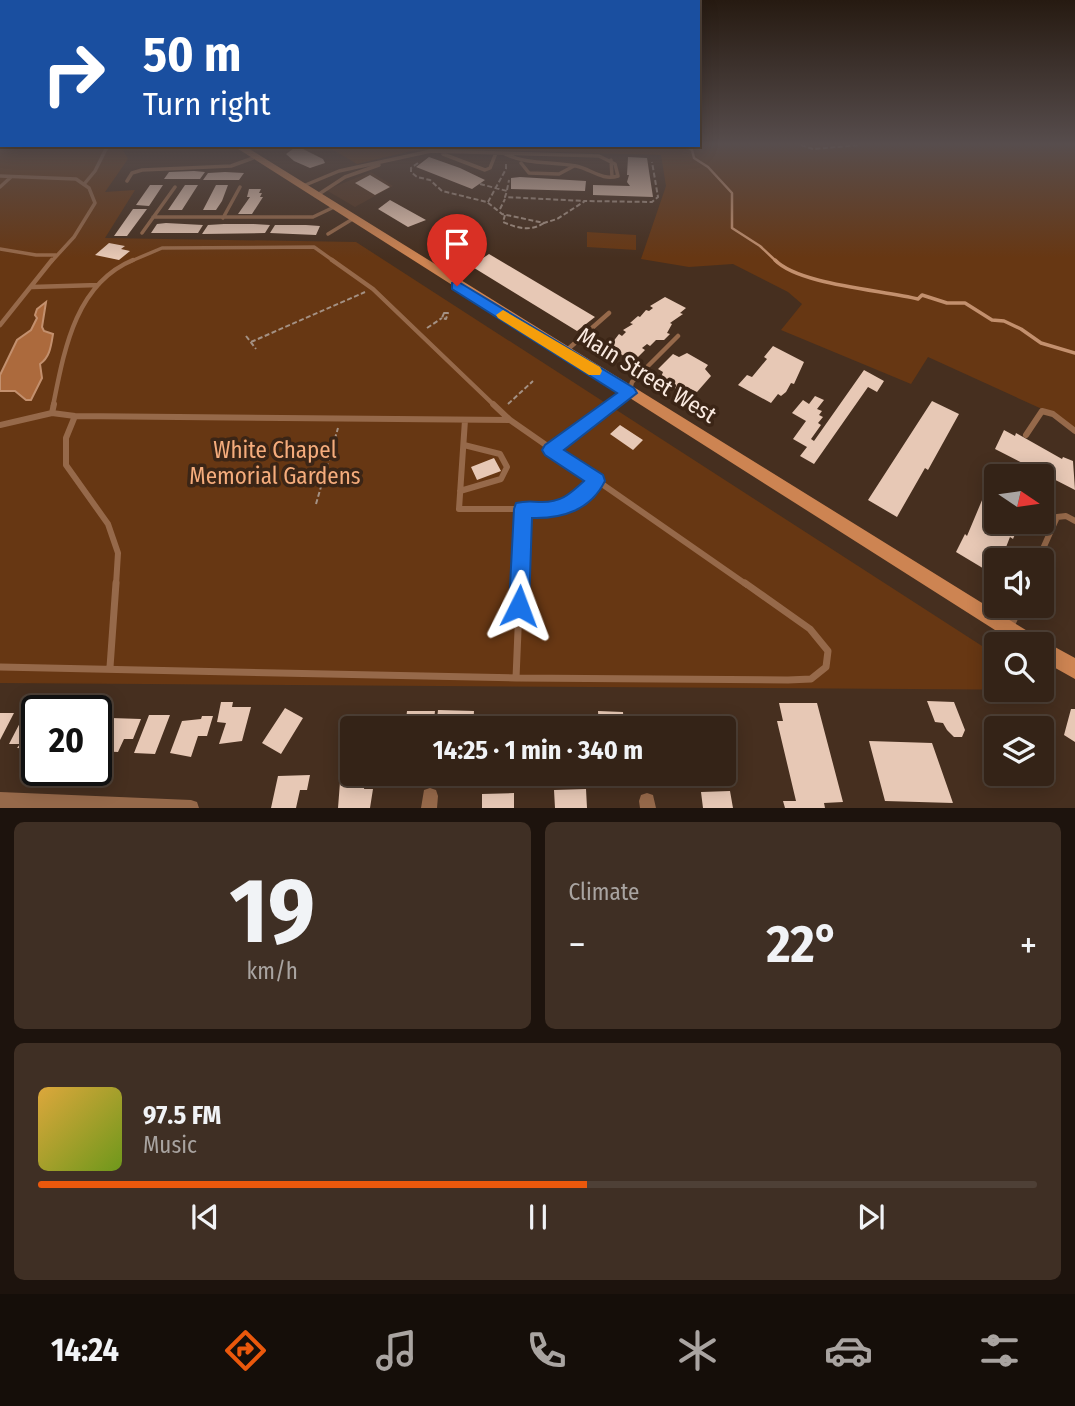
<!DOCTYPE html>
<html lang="en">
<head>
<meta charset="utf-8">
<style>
	body { margin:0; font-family:"Fira Sans Condensed",sans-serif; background:#3f2f24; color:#f1f3f6; height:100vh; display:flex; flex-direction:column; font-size:26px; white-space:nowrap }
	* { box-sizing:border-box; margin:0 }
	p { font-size:23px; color:#a9a4a1 }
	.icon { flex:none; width:38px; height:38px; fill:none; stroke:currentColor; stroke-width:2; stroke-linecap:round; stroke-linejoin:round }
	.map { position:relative; height:808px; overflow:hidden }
	.side { display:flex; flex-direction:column; gap:14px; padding:14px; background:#1d130d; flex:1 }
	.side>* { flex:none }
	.banner { position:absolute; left:0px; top:0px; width:700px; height:147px; box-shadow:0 4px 18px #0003,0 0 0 2px #4e4036; background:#1a4fa0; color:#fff; overflow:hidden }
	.needle { width:46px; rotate:103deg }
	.controls { position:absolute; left:984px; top:464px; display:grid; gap:14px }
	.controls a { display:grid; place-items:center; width:70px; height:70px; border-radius:7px; background:#342317; box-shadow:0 4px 18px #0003,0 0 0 2px #4e4036; font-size:35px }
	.speed { position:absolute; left:21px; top:695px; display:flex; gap:14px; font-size:35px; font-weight:700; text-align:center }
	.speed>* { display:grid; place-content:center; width:91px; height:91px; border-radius:50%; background:#342317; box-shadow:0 4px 18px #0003,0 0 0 2px #4e4036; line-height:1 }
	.speed .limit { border:4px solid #111; border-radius:10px; background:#fff; color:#111 }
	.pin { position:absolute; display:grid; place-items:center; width:60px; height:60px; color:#fff; margin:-72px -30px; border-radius:50% 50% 50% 0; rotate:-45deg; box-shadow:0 0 7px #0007 }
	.pin .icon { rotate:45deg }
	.me { position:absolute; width:77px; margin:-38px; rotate:3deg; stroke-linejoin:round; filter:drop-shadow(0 0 5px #0008) }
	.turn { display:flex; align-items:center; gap:24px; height:147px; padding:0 28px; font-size:32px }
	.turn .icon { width:91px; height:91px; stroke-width:2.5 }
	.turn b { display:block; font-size:49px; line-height:60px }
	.big { font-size:52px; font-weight:700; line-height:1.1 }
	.side .card { flex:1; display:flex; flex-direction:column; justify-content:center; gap:10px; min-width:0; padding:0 24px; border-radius:10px; background:#3f2f24 }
	.side .dial { align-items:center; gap:0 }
	.dial b { font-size:91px; line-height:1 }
	.song { display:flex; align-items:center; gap:21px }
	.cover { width:84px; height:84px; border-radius:10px; background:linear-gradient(135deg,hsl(40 70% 55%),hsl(80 70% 35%)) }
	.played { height:7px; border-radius:4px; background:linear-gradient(90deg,#ea580c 55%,#4e4036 55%) }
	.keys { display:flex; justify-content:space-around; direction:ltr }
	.heat { display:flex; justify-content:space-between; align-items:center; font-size:38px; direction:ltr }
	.side .tiles { flex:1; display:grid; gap:14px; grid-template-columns:1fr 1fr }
	.card:last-child { grid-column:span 2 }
	.trip { position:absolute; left:340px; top:716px; width:396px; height:70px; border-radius:7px; background:#342317; box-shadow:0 4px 18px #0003,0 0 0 2px #4e4036; font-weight:700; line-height:70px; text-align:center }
	.menu { display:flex; height:112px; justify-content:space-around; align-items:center; background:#150e09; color:#a9a4a1 }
	.menu .icon { width:49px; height:49px }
	.menu .active { color:#ea580c }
	.menu b { font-size:32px; color:#f1f3f6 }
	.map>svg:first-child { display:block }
	.built { fill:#543622 }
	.green { fill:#673713 }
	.water { fill:#ac6a3d; stroke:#c3906e; stroke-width:2 }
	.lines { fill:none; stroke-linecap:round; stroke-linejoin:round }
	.stream-far1 { stroke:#c3906e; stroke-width:2.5 }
	.stream { stroke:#c3906e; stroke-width:3.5 }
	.building { fill:#e7c8b5 }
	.path { stroke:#a49184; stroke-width:2; stroke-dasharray:5 2.5; stroke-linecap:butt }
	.lane-far3 { stroke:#96694a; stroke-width:3.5 }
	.lane-far2 { stroke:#96694a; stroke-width:4.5 }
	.lane-far1 { stroke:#96694a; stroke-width:6 }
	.lane { stroke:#96694a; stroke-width:7 }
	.street { fill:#96694a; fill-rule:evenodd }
	.secondary { fill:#cd8452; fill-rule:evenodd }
	.route { fill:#1a73e8; stroke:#114b97; stroke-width:2 }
	.slow { fill:#f59e0b }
	.labels { text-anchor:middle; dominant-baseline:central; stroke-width:7; stroke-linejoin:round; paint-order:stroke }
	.street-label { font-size:23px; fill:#faeae0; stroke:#3b2516 }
	.park-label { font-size:23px; fill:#f5ac7c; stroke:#3b2516 }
</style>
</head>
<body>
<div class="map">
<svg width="1075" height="808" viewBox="0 0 1075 808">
	<rect width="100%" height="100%" fill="#462f1f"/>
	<path class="built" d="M371 172 393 186 355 207 326 190Z"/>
	<path class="green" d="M0 145H120L128 159 105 192 135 190 105 238 356 242 996 655V690H1041V684L1051 690 0 683Z
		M325 145H1075V431L1042 409 928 357 911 384 781 330 802 304 788 292 733 264 689 267 641 259 666 186 661 155 424 148 357 164Z
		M587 232 636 235V250L587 247Z"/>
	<path class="water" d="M46 302 42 327 44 331 53 334C51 346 50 357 40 364L42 378 31 400H26L15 391H0V375L17 340 31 330 37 318 35 315 37 309Z"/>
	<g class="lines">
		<path class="stream-far1" d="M685 145 692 150 694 158 708 167 732 193V228L760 246 777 262"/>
		<path class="stream" d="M775 260C799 285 883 290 918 299L922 295 947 303H965L992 320 1004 321 1021 329 1041 343 1075 353"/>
	</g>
	<path class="building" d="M297 146 323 159 325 163 310 168 294 161 286 154Z
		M429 157 460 168 485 180 472 189 416 167Z
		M628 157 647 158 653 197 593 195V185L630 186 627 182 629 175H627Z
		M194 171 205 172 200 179H164L169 172Z
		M208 173 225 172 244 173 239 180H203Z
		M370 175 390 187 375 195 355 183Z
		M520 177 586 181 585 191 511 189V178Z
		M150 185H163L149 206 136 205Z
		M185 185H198L182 210H168Z
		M216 185H228L222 201 216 210H203Z
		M249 189H261L259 193H262L260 197H263L252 214H238L250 197H247Z
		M390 200 426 220 408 227 378 209Z
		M133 209H147L127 236H114Z
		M157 224 166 223 203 225 198 233H151Z
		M224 224H254L270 225 265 233 202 234 208 225Z
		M275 225H306L320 226 316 235 270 233Z
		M455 242 465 248 453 255 443 250Z
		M109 243 125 246 121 249 130 251 119 260 95 255Z
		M489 254 595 317 577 331 471 266Z
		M665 297 686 308 680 313 683 314 670 323 672 324 667 333 670 334 664 340H656L650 346 647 344 642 348 645 350 638 357 634 355 629 359 609 347 619 334 622 336 626 332 623 330 633 324 630 323 638 316 640 317 646 310 649 311 653 308 650 306Z
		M773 346 804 362 794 384 791 383 786 392 781 396 778 394 771 403 738 385 747 375 752 377 767 359 764 357Z
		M687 353 708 365 705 369 711 376 697 392 691 389 682 392 660 380 663 372 658 369 673 354 679 357Z
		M864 370 884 381 877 392 868 387 814 464 800 456 807 447 793 439 806 421 792 413 803 400 809 404 815 396 824 400 817 409 822 411 819 415 823 417 818 423 821 425 811 439 814 441Z
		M932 401 959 414 928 470 925 468 897 517 868 500Z
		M620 425 643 440 633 450 610 434Z
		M1004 430 1015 436 1016 433 1062 459 1063 457 1073 461 1075 490 995 449Z
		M494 458 501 471 477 480 471 467Z
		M993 474 996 475V522H1016L1014 526 1018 527 1013 539 1010 537 1001 560H996V576L956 552 965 534 967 536Z
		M927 701 954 702 965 730 962 737H954L947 730 943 723 935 722Z
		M221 702H233L232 707H251L242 741 219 744 226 723 217 722Z
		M779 703H817L843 802 824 803 825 808H785L783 801H796L777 721H783Z
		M285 708 303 718 281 754 262 743Z
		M1071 709H1075V742L1064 735Z
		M438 710 474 711 473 728H436Z
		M407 711H435L433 728H405Z
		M598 711 623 712 624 728H599Z
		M0 713H14L0 740Z
		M149 715H170L155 754 134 753Z
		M645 715H672L674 728H647Z
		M202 716H213L207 736H198L191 757 170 753 182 721 201 719Z
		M23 717H37L36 749 17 748 20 744H9Z
		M111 718 141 719 133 739H124L118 752 96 751Z
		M869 741 932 743 953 803 885 801Z
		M341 769 365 782 364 789H373L370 808H338Z
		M310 775 307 790H300L296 808H271L278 776Z
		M586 789 587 808H555L554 790Z
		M730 791 733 808H703L701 792Z
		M514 793V808H482V794Z"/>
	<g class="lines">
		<path class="path" d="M801 145 813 149 860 145
			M418 163 411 168V172L417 177 430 180 442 191 487 202 502 214 544 223 557 219 585 201 652 202 658 197 652 162
			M480 184 507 191 505 197 585 201
			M507 190 509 180
			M488 202 506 169V163
			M500 209 505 199
			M505 215 503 222C517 228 530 232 544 223
			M444 313H448L446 319 442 318Z
			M427 328 442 318
			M246 336 256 349
			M251 342 365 292
			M508 404 533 381
			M1008 468 1024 476
			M316 504 338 428"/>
		<path class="lane-far3" d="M443 154 485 170 490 168 496 153
			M611 160 612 176
			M521 163 529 173 559 174 574 166
			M0 176 76 179 89 188 95 203 74 237 51 262
			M127 181 132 173 142 170 231 166 253 158
			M85 183 95 171 108 145
			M303 186 339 171 431 151 599 156 615 164 618 176C602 181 591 169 576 166 551 161 529 165 505 154
			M0 187 11 177
			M316 196 345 177 379 165
			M153 217H313L332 208
			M223 218 240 187
			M142 233 175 187
			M328 234 351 220
			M0 249 36 255H56
			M129 262 162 248 314 247 335 262"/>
		<path class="lane-far2" d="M332 260 373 289 495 406
			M32 287 98 285
			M0 325 52 260
			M567 350 609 313
			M53 406C64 351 75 284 133 260
			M611 406 629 393 632 382 678 336"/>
		<path class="lane-far1" d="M493 404 510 420 747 585
			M52 413 54 404
			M75 416 66 438V465L108 524 118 553 116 585
			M465 420 459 509H559L574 504 596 480
			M0 425 52 413 75 416 510 420
			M1026 435 1042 411 1053 414 1075 431
			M551 450 614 404
			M460 491 501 479 507 467 500 454 464 445
			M1038 560 1057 517 1066 516 1075 521
			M520 585 523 509"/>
		<path class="lane" d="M1011 626 1020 606
			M0 667 516 678 788 680 811 679 826 667 828 651 810 629 745 583
			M110 667 116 583
			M516 678 520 583"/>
		<path class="street" d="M430 788 436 790 438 796 437 808H421L424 790Z
			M0 792 191 800 197 802 199 808H0Z
			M647 793 653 795 656 808H640L639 801 641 795Z"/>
		<path class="secondary" d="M232 145H243L1042 640 1075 658V679L1041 660V644H1017Z"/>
	</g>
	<linearGradient id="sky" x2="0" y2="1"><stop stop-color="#261a11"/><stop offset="0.56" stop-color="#574d4d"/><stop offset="1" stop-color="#574d4d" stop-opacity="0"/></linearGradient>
	<rect width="1075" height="258" fill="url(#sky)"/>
	<path class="route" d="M457 281 634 388 637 393 564 450 603 475 605 481C591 510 562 519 532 518L529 606 526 613 519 616 512 613 509 606 514 509 516 503C524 501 531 501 539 502 560 503 569 495 584 481L545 455 542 450 545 445 617 393 452 289V283Z"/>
	<path class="slow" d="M503 310 600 367 602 371 600 375H589L498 318 496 315Z"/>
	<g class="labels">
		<g class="street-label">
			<text transform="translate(647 375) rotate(32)">Main Street West</text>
		</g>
		<g class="park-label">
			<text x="275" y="450">White Chapel<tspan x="275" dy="26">Memorial Gardens</tspan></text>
		</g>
	</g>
</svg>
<div class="controls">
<a><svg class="needle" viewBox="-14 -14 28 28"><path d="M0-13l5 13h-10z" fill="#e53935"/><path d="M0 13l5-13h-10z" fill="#a9a4a1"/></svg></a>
<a><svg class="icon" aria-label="sound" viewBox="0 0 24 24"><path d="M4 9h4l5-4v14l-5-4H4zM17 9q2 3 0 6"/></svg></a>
<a><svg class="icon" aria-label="search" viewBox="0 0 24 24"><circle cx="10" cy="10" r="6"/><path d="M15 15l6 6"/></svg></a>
<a><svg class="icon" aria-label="layers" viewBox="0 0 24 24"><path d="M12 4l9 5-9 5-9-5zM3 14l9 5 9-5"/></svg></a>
</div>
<div class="speed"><div class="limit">20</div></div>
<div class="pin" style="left:457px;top:286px;background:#d93025"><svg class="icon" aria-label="arrive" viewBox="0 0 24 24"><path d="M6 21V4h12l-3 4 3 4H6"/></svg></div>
<svg class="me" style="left:519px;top:606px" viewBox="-20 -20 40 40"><path d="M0-17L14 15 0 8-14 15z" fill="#1a73e8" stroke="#fff" stroke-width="4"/></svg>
<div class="trip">14:25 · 1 min · 340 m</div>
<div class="banner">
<div class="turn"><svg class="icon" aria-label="right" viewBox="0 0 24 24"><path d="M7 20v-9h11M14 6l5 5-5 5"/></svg><div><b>50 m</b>Turn right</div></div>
</div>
</div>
<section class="side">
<div class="tiles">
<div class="card dial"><b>19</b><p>km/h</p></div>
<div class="card"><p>Climate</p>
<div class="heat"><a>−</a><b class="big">22°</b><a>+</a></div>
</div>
<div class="card">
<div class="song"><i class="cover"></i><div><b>97.5 FM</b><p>Music</p></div></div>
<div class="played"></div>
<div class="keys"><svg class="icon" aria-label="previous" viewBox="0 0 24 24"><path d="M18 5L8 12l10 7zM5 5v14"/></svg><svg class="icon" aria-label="pause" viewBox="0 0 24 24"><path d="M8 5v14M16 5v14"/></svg><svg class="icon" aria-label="next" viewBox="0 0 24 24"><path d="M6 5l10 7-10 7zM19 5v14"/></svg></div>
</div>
</div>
</section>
<nav class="menu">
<b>14:24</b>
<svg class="icon active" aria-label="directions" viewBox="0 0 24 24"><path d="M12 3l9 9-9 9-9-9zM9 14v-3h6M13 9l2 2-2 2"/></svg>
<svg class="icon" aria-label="music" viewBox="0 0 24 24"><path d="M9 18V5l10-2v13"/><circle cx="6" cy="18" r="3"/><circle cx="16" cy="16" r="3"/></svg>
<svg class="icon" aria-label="phone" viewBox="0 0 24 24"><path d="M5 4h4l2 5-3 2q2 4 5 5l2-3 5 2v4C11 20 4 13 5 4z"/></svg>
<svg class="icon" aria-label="climate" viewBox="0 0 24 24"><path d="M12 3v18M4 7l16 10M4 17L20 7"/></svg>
<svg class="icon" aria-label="car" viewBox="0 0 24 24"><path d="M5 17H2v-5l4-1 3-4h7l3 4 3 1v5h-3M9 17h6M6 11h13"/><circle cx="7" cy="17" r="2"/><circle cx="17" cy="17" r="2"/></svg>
<svg class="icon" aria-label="filters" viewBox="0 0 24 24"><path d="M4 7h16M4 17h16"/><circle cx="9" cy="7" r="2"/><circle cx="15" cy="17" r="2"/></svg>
</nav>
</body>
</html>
